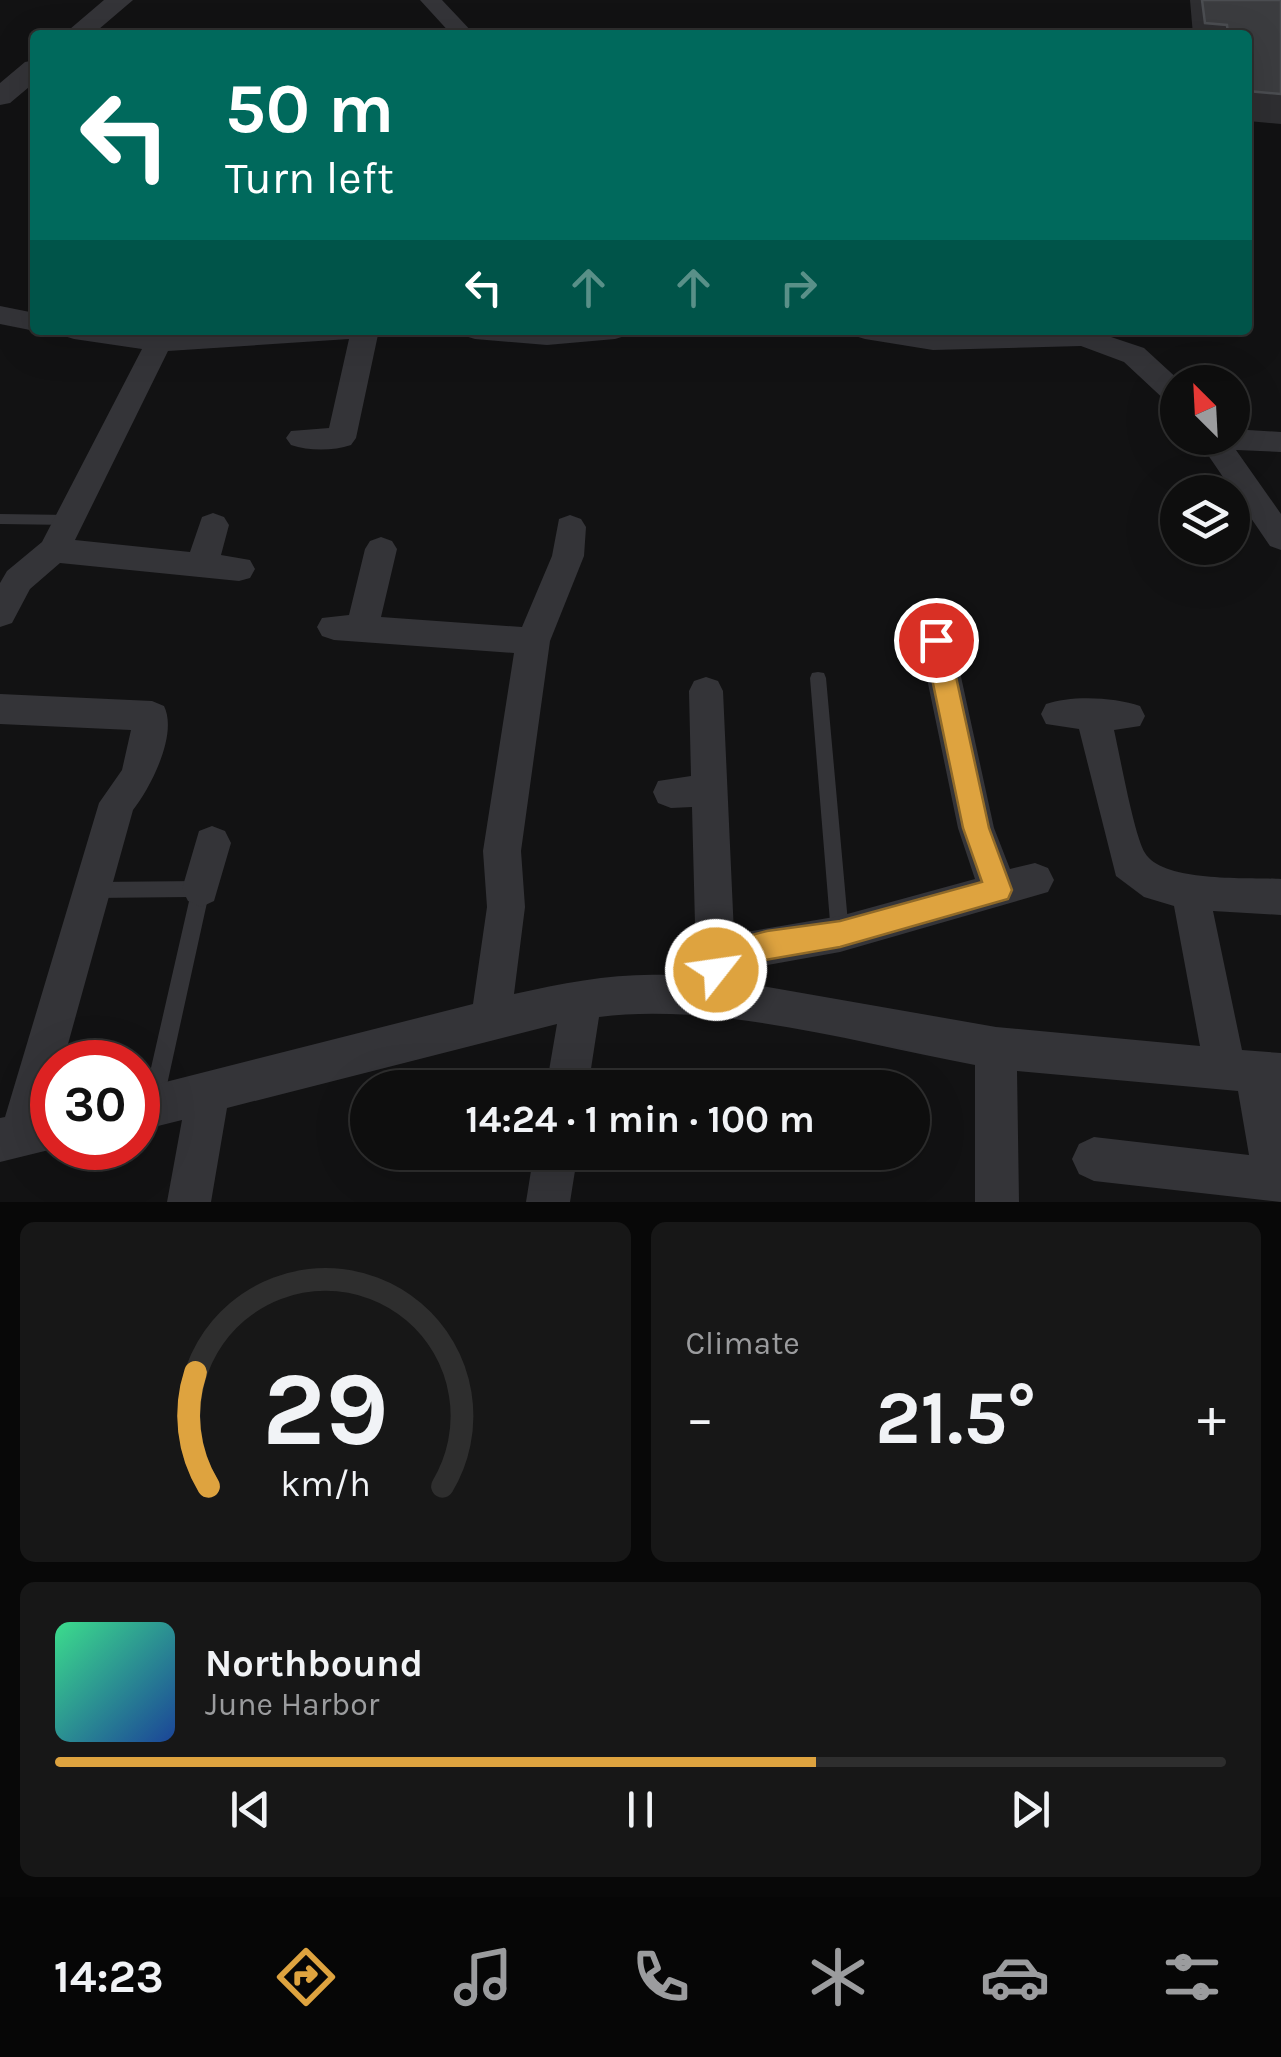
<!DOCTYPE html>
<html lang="en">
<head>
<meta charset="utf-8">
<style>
	body { margin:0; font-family:Karla,sans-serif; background:#171717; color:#f1f3f6; height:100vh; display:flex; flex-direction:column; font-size:38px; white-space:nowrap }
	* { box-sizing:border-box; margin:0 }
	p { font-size:32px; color:#9b9c9e }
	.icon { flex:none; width:55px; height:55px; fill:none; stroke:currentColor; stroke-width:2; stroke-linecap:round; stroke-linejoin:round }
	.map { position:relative; height:1202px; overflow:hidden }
	.details { display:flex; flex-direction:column; gap:20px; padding:20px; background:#080808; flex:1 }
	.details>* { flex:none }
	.hud { position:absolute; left:30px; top:30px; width:1222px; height:305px; border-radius:10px; box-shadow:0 10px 40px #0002,0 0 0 2px #2e2e2e; background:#00695c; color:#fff; overflow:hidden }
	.needle { width:65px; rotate:336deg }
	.controls { position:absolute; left:1160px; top:365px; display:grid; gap:20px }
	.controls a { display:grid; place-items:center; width:90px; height:90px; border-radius:50%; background:#0e0e0e; box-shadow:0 10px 40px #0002,0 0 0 2px #2e2e2e; font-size:50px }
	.speed { position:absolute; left:30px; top:1040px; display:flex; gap:20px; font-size:50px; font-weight:700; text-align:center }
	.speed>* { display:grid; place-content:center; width:130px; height:130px; border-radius:50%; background:#0e0e0e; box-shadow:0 10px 40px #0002,0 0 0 2px #2e2e2e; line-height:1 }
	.speed .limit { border:15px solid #d22; background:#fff; color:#111 }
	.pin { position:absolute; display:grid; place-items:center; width:85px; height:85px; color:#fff; margin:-42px; border:5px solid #fff; border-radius:50%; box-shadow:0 2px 10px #0007 }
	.me { position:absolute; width:110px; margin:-55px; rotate:60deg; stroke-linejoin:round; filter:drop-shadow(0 0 8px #0008) }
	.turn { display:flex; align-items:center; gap:35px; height:210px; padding:0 30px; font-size:45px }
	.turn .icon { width:130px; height:130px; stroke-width:2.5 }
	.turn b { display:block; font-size:70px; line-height:85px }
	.lanes { display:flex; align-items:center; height:95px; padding:0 30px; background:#0003; justify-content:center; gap:50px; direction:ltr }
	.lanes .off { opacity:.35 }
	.big { font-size:75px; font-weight:700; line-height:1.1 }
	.details .widget { flex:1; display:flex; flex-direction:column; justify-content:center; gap:15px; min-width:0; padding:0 35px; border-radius:15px; background:#171717 }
	.details .dial { align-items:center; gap:0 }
	.dial svg { height:260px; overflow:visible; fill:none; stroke:#2e2e2e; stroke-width:7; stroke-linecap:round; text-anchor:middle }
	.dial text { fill:#f1f3f6; stroke:none }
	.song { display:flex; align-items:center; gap:30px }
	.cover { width:120px; height:120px; border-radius:15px; background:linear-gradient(135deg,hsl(150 70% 55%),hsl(220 70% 35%)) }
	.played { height:10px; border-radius:5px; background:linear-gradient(90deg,#dea33f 65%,#2e2e2e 65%) }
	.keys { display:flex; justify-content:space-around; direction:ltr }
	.heat { display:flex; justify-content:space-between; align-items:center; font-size:55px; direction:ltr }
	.details .tiles { flex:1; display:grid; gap:20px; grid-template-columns:1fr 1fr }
	.widget:last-child { grid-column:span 2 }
	.trip { position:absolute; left:350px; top:1070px; width:580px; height:100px; border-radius:50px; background:#0e0e0e; box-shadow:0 10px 40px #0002,0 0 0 2px #2e2e2e; font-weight:700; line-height:100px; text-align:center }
	.tabs { display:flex; height:160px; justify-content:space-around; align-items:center; background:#060606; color:#9b9c9e }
	.tabs .icon { width:70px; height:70px }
	.tabs .selected { color:#dea33f }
	.tabs b { font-size:45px; color:#f1f3f6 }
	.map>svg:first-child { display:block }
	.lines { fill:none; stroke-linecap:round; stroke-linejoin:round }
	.service { fill:#343438; fill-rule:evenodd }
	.minor { fill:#343438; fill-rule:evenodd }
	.tertiary { fill:#343438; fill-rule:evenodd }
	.wall { fill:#2e2e31 }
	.building { fill:#3b3c3f; stroke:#4b4d51; stroke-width:2.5 }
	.route { fill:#dea33f; stroke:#906a29; stroke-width:2.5 }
</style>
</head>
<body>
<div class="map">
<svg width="1281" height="1202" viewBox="0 0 1281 1202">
	<rect width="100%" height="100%" fill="#121213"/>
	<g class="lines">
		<path class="service" d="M0 514 70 515 77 520 70 525 0 524Z
			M818 672 824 673 826 678 849 934 846 940 840 943 834 940 831 934 810 678 812 673Z
			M201 881 207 883 210 889 163 1103 160 1110 153 1113 146 1110 143 1103 190 897 94 898 88 896 85 890 88 884 94 882Z"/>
		<path class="minor" d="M420 0H442L475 35H452Z
			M0 306 35 313V330H38L35 331 0 324Z
			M60 330 159 334 379 330 356 438 351 445C333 451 309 451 291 445L286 438 291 431 329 428 349 339 168 351 75 540 190 552 202 517 213 513 224 517 229 525 221 555 250 560 255 569 250 578 239 581 60 563 30 589 12 623 0 627V583L7 571 42 542 142 349 74 339 64 336Z
			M461 330H629L625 336 615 339 547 345 475 339 465 336Z
			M851 330H1090L1144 348 1181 382H1178V406L1168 403 1124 362 1081 346 933 350 865 339 855 336Z
			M1232 429 1281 432V452L1236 450 1281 514V550L1270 546 1208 455 1203 438H1232Z
			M570 515 581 519 586 527 584 556 550 641 521 851 525 907 514 994C572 981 625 971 684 976L696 963 692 807 671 808 658 803 653 792 658 781 691 776 689 691 694 681 706 677 718 681 723 691 734 934 840 916 975 879 958 828 919 640 924 631 936 627 948 631 953 640 994 828 1010 869 1035 863 1048 868 1054 880 1048 892 840 952 745 969 734 981 996 1027 1200 1046 1174 906 1144 897 1116 876 1079 729 1046 724 1041 714 1046 704C1071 695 1115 697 1140 706L1145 716 1140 726 1114 730C1120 756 1134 835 1145 853 1163 883 1249 877 1281 879V915L1213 911 1242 1050 1281 1053V1202L1094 1181 1079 1174 1072 1159 1079 1144 1094 1137 1249 1155 1238 1091 1017 1071 1019 1202H975V1065C858 1043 717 1002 599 1017L588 1088H546L557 1024 227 1108 211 1202H167L182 1120 138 1131V1089L473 1004 487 907 483 851 514 653 334 640 322 636 317 627 322 618 349 615 365 549 370 541 381 537 392 541 397 549 381 617 522 627 552 556 559 519Z
			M0 694 152 701 164 706C178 734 151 787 133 810L63 1062H52V1148H57L0 1162V1118L5 1117 99 803 122 770 131 730 0 724Z
			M212 826 225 831 231 843 214 901 201 907 188 901 182 889 199 831Z
			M534 1152H578L570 1202H526Z"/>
		<path class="tertiary" d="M104 0H133L92 35H63Z
			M35 60V82L10 103 0 105V83L25 62Z"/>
	</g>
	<path class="wall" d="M1190 0H1281V124L1248 121V35H1193Z"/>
	<path class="building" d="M1202 0H1281V94L1248 91V35H1228L1227 25 1205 23Z"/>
	<path class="route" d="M936 630 944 633 948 640 989 828 1012 890 1008 899 840 947 741 964 726 979 716 983 706 979 702 970 723 944 733 940 767 931 840 921 982 882 963 828 924 640 928 633Z"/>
</svg>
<div class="controls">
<a><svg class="needle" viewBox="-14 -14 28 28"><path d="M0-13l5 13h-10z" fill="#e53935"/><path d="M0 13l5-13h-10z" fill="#9b9c9e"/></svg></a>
<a><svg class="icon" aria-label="layers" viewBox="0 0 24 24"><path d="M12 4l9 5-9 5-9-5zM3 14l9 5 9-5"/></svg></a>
</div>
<div class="speed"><div class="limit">30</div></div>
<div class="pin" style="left:936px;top:640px;background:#d93025"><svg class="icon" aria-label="arrive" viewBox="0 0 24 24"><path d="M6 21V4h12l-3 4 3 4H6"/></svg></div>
<svg class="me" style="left:716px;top:970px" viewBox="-20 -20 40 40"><circle r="17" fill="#dea33f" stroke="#fff" stroke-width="3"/><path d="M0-11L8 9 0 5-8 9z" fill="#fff"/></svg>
<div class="trip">14:24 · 1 min · 100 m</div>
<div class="hud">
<div class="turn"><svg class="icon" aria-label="left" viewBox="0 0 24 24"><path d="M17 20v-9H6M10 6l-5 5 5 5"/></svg><div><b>50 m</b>Turn left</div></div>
<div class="lanes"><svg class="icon" aria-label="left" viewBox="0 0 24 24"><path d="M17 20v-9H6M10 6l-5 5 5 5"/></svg><svg class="icon off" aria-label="ahead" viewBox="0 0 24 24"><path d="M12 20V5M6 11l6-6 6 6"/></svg><svg class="icon off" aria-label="ahead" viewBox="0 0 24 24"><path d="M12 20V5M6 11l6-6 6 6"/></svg><svg class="icon off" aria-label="right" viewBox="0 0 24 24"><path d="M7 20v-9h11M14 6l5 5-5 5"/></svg></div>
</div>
</div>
<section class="details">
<div class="tiles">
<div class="widget dial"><svg viewBox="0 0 100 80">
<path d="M14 69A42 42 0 1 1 86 69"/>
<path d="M14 69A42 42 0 0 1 10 34" stroke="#dea33f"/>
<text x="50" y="56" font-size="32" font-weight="700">29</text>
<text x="50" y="72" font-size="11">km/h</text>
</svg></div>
<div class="widget"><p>Climate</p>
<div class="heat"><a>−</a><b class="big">21.5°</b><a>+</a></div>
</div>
<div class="widget">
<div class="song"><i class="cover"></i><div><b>Northbound</b><p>June Harbor</p></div></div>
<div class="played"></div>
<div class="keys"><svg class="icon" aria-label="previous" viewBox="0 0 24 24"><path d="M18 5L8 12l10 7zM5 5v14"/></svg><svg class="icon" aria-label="pause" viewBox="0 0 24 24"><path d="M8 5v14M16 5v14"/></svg><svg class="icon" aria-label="next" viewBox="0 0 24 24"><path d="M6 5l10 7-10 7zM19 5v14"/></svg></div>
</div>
</div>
</section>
<nav class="tabs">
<b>14:23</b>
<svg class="icon selected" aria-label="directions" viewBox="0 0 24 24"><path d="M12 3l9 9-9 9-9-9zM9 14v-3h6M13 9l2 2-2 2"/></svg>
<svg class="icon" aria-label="music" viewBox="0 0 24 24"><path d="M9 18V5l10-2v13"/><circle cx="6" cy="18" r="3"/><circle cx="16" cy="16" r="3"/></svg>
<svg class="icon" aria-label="phone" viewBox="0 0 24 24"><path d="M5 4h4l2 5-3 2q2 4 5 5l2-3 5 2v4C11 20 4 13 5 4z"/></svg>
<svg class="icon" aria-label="climate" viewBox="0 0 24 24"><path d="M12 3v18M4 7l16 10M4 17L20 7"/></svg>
<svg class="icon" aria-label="car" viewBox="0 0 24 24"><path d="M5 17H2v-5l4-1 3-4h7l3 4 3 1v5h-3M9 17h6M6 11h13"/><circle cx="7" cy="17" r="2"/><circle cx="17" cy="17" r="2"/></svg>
<svg class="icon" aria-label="filters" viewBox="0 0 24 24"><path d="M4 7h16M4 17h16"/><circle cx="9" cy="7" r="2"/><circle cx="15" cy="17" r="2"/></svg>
</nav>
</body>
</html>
